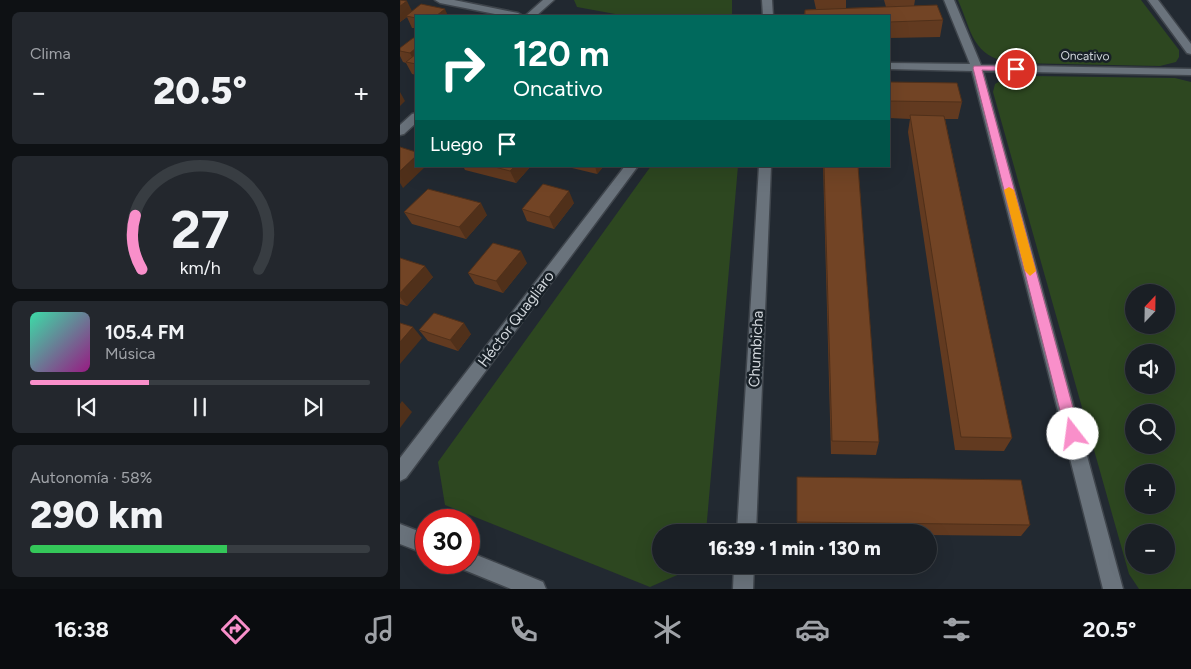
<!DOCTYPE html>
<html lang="es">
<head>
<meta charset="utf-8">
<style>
	body { margin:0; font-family:Figtree,sans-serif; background:#23272d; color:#f1f3f6; height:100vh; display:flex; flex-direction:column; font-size:19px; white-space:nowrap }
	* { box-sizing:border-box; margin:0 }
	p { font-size:16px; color:#9fa2a7 }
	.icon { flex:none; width:28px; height:28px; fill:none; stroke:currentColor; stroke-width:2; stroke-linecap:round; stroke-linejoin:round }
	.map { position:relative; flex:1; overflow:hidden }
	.details { display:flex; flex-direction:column; gap:12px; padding:12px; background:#0e1114; width:400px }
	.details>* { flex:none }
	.top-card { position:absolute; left:15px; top:15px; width:475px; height:152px; border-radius:0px; box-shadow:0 5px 20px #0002,0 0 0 1px #383d42; background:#00695c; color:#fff; overflow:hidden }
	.needle { width:32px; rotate:22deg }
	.buttons { position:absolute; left:725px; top:284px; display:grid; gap:10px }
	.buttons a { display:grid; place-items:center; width:50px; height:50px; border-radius:50%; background:#1a1f25; box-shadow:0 5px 20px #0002,0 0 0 1px #383d42; font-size:25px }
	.speed { position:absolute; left:15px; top:509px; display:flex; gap:10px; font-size:25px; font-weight:700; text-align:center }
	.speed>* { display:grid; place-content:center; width:65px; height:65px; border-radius:50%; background:#1a1f25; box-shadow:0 5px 20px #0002,0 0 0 1px #383d42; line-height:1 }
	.speed .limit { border:8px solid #d22; background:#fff; color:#111 }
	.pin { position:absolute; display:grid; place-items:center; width:42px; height:42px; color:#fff; margin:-21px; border:2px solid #fff; border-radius:50%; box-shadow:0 1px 5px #0007 }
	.me { position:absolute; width:55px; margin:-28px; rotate:345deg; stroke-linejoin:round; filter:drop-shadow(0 0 4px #0008) }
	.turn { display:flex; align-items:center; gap:18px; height:105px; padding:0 15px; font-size:22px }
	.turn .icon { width:65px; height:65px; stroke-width:2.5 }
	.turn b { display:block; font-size:35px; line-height:42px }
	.then { display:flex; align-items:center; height:48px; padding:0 15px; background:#0003; gap:10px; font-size:19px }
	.big { font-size:38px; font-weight:800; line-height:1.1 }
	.details .widget { flex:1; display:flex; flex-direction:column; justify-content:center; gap:8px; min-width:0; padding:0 18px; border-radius:8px; background:#23272d }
	.details .dial { align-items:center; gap:0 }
	.dial svg { height:130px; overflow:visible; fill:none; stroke:#383d42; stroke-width:7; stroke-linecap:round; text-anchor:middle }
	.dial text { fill:#f1f3f6; stroke:none }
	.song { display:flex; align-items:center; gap:15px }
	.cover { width:60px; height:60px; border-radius:8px; background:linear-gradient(135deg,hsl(160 70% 55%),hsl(310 70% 35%)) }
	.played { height:5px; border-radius:2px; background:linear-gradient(90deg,#f98fca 35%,#383d42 35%) }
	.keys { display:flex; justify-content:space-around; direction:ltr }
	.heat { display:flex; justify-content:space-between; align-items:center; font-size:28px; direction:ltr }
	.charge { height:8px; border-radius:4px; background:linear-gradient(90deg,#34c759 58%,#383d42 0) }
	.trip { position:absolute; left:252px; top:524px; width:285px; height:50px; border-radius:25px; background:#1a1f25; box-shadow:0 5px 20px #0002,0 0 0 1px #383d42; font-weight:800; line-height:50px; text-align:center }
	.tabs { display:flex; height:80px; justify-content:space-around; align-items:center; background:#0a0c0f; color:#9fa2a7 }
	.tabs .icon { width:35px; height:35px }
	.tabs .current { color:#f98fca }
	.tabs b { font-size:22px; color:#f1f3f6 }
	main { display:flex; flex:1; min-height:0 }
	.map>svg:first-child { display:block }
	.green { fill:#2d4720; fill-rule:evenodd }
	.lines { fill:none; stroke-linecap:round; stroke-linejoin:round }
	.street-casing { stroke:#3f454c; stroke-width:3 }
	.street { fill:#6a737c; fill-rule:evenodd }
	.wall { fill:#623a20 }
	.shaded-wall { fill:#50301a }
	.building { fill:#724425; stroke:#50301a }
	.route { fill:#f98fca; stroke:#a25d83 }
	.slow { fill:#f59e0b }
	.labels { text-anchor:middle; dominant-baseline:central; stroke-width:5; stroke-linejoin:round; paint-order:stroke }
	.far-street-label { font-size:12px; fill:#d3d8dd; stroke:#182027 }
	.street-label { font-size:15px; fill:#d3d8dd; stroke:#182027 }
</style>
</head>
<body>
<main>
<section class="details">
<div class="widget"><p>Clima</p>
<div class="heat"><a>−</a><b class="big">20.5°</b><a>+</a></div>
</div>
<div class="widget dial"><svg viewBox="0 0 100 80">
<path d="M14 69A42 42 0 1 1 86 69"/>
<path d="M14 69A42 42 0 0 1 10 36" stroke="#f98fca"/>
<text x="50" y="56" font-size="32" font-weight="700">27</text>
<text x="50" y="72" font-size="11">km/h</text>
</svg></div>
<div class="widget">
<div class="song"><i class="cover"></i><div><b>105.4 FM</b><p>Música</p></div></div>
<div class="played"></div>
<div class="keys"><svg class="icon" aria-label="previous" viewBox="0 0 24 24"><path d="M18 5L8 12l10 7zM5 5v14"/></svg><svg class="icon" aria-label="pause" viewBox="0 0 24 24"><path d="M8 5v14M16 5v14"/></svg><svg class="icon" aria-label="next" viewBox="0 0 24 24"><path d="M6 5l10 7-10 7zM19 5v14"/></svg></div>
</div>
<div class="widget"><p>Autonomía · 58%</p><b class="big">290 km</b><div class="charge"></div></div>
</section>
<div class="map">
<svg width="791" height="589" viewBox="0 0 791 589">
	<rect width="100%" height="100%" fill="#222931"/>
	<path class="green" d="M174 0H332V16H226L177 7Z
		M558 0H741L779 50V57L776 62 760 66 611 63C572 56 572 32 558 0Z
		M631 76 775 78 791 82V589H739L729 574 593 92 595 84 607 77ZM766 292V325H734V292ZM766 352V385H734V352ZM766 412V445H734V412ZM766 472V505H734V472ZM734 532H766V565H734Z
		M251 166H338L306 532H261V565H300L250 587 45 505 38 462Z"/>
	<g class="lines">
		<g class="street-casing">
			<path id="street" d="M35 0H54L118 13 123 16H105L40 3Z
				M143 0H154L136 16H125Z
				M362 0H372L373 16H363Z
				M544 0H554L581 65 791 69V75L583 71 723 589H703L572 71 489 69V63L570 64Z
				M748 0H758L791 44V54L787 53Z
				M16 113V123L4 134 0 135V125L12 114Z
				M225 166H238L6 478 0 481V458Z
				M359 166H371L356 532H337Z
				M0 524 26 534V554L0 544Z
				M69 552 143 582 146 589H111L62 569 59 562H69Z
				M334 565H354L353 589H333Z"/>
		</g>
		<use href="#street" class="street"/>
	</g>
	<path class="wall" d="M0 0 16 16V28H12L7 17 0 22Z
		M414 0H446V8L486 7 484 0H515L514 6 543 20 540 37 489 38V16H404L405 10 416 9Z
		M16 38V75L12 74 6 63 3 62 0 56V48Z
		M489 82 562 102 558 119H545L612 438 604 451 555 450 508 132 510 119 489 118Z
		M63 166H131L116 183 65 170Z
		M171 166H204L197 174 172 168Z
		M423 166H458L479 442 476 455 431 454Z
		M174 203 154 229 127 221 122 209Z
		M4 212 87 215 66 239 12 224Z
		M0 258 33 277 7 306 0 304Z
		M127 263 103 293 75 284 68 273Z
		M19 330 71 334 58 351 28 341Z
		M397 477 630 525 621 536 529 535V532H397Z"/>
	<path class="shaded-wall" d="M7 1 13 13 6 16 7 17 0 22V6Z
		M45 9 48 16H36Z
		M16 48V65L10 53Z
		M0 92 5 101 0 106Z
		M16 156V166H26L3 188 0 183V171Z
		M115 166H131L116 183 110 171Z
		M195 166H204L197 174Z
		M169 191 174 203 154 229 149 217Z
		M81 203 87 215 66 239 59 227Z
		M121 251 127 263 103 293 96 281Z
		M25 266 33 277 7 306 0 297V293Z
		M64 323 71 334 58 351 50 340Z
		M13 327 22 338 0 364V342Z
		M2 401 12 412 0 428V404Z"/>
	<path class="building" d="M0 0 7 1 0 6Z
		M21 4 45 9 36 16H16V18L6 16Z
		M537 5 543 20 489 22V16H405V10Z
		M13 38H16V48L10 53 0 51V48Z
		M16 54V64L6 62Z
		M489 82 557 83 562 102 489 101Z
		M510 115 544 116 612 438 561 437Z
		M0 147 16 152V156L0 171Z
		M91 166H115L110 171Z
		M424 166H458L479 442 432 441Z
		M143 184 169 191 149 217 122 209Z
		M28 189 81 203 59 227 4 212Z
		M93 243 121 251 96 281 68 273Z
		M0 258 25 266 0 293Z
		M34 313 64 323 50 340 19 330Z
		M0 323 13 327 0 342Z
		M397 477 621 480 630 525 397 522Z"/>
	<path class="route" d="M574 66H616L620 69 616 71 582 70 680 434 678 439 673 441 668 439 666 434 573 68Z"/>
	<path class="slow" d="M609 187 614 190 636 271 630 276 625 271 604 190Z"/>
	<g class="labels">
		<g class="far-street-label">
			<text transform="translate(685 56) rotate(1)">Oncativo</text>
		</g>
		<g class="street-label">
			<text transform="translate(116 319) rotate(-53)">Héctor Quagliaro</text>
			<text transform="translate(356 349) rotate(-87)">Chumbicha</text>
		</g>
	</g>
</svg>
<div class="buttons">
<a><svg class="needle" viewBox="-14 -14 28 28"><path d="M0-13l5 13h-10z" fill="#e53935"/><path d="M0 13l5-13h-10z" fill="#9fa2a7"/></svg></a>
<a><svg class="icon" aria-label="sound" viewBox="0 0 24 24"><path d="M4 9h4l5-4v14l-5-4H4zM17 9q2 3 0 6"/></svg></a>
<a><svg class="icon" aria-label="search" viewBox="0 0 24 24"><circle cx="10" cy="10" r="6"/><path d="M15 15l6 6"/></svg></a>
<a>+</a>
<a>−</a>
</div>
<div class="speed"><div class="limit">30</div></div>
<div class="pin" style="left:616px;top:69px;background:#d93025"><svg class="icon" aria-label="arrive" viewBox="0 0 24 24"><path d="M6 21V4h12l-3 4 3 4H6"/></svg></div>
<svg class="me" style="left:673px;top:434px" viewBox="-20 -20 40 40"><circle r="19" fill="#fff"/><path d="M0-13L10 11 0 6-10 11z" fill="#f98fca"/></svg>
<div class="trip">16:39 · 1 min · 130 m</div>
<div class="top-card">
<div class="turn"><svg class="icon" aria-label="right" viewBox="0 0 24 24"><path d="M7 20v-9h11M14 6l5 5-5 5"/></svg><div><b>120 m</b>Oncativo</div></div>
<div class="then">Luego<svg class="icon" aria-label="arrive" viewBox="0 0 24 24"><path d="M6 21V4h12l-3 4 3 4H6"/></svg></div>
</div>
</div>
</main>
<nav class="tabs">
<b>16:38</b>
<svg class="icon current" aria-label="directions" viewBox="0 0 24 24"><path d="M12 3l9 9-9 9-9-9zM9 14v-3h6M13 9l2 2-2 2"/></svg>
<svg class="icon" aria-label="music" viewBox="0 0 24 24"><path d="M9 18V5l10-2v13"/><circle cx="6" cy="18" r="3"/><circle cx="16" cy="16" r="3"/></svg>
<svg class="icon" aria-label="phone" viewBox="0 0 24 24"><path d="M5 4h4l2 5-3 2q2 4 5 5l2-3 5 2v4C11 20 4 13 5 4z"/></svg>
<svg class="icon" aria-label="climate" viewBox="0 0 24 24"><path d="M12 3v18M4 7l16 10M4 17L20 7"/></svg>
<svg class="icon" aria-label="car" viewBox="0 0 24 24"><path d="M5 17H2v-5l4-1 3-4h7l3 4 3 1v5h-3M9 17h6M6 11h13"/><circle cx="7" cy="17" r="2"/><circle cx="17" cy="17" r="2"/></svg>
<svg class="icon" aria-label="filters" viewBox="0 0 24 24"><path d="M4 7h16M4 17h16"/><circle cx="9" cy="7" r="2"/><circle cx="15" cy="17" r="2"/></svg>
<b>20.5°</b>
</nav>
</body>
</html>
